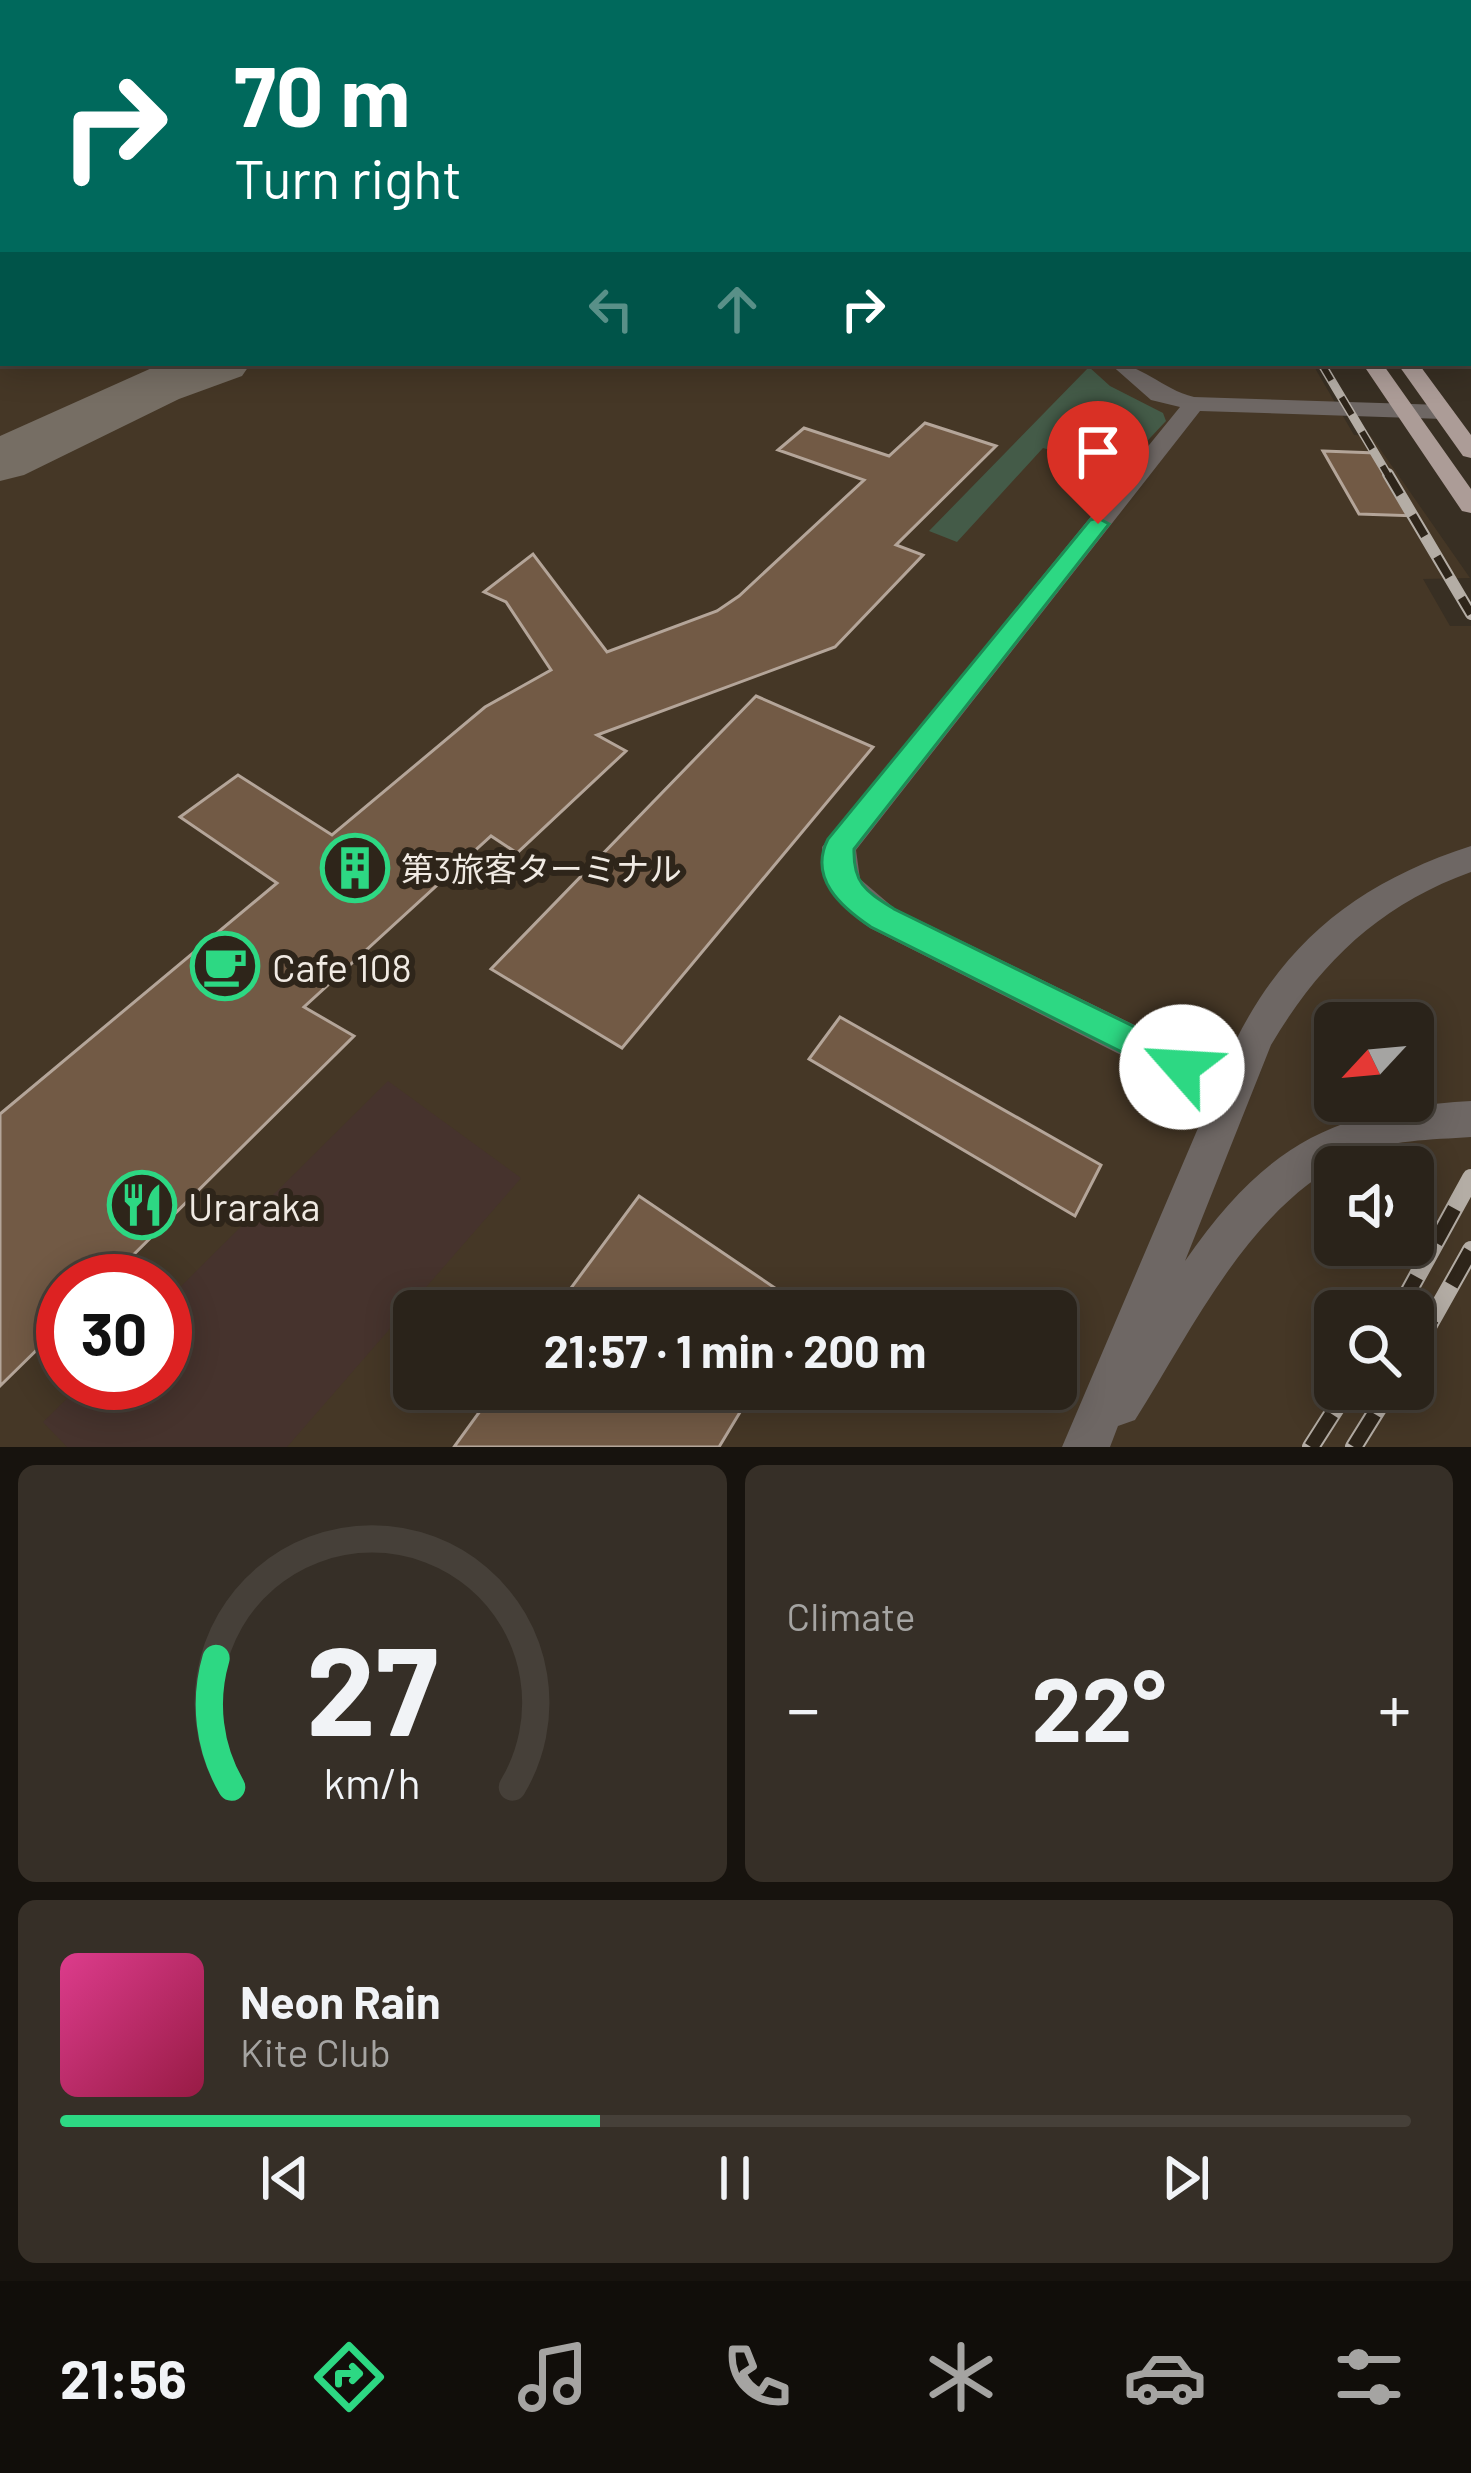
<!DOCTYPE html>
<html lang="en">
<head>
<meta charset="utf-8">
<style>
	body { margin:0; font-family:Barlow,"Noto Sans JP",sans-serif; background:#362f27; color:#f1f3f6; height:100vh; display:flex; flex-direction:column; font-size:45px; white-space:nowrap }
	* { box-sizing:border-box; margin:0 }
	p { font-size:39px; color:#a5a4a2 }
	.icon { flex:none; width:66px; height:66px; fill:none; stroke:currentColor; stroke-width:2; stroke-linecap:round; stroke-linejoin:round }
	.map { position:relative; height:1447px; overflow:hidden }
	.sheet { display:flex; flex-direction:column; gap:18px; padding:18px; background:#17130e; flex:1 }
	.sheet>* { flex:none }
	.top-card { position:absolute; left:0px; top:0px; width:1473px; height:366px; box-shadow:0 6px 30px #0003,0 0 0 3px #464039; background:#00695c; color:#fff; overflow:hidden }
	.needle { width:78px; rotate:244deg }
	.fabs { position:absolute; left:1314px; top:1002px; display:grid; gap:24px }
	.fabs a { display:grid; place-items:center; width:120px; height:120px; border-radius:18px; background:#2a231a; box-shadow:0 6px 30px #0003,0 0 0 3px #464039; font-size:60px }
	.speed { position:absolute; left:36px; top:1254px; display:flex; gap:24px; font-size:60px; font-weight:700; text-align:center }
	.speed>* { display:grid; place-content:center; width:156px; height:156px; border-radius:50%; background:#2a231a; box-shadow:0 6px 30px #0003,0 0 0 3px #464039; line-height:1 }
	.speed .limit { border:18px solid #d22; background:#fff; color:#111 }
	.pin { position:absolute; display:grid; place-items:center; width:102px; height:102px; color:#fff; margin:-123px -51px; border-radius:50% 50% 50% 0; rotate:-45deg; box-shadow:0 0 12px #0007 }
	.pin .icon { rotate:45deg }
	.me { position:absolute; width:132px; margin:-66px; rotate:296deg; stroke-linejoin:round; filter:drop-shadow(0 0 9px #0008) }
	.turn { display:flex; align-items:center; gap:42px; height:252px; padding:0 36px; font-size:54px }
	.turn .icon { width:156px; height:156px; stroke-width:2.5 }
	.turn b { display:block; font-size:84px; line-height:102px }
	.lanes { display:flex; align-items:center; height:114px; padding:0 36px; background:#0003; justify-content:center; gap:60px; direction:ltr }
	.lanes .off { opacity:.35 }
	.big { font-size:90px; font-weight:700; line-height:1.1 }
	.sheet .card { flex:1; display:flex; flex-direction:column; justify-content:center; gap:18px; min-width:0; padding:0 42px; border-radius:18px; background:#362f27 }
	.sheet .dial { align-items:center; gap:0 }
	.dial svg { height:312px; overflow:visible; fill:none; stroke:#464039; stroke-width:7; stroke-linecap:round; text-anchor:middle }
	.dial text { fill:#f1f3f6; stroke:none }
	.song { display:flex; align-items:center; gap:36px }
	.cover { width:144px; height:144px; border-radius:18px; background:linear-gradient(135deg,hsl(330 70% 55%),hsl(340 70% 35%)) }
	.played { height:12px; border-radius:6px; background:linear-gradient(90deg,#2dd883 40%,#464039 40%) }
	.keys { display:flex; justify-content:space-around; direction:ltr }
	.heat { display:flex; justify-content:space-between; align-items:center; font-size:66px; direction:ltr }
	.sheet .tiles { flex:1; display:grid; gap:18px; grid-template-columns:1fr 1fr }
	.card:last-child { grid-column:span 2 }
	.trip { position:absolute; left:393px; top:1290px; width:684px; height:120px; border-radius:18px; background:#2a231a; box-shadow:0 6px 30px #0003,0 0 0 3px #464039; font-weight:700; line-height:120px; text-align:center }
	.menu { display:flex; height:192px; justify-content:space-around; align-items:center; background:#110e0a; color:#a5a4a2 }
	.menu .icon { width:84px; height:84px }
	.menu .on { color:#2dd883 }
	.menu b { font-size:54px; color:#f1f3f6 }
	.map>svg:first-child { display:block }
	.built { fill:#453726; fill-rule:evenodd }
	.industrial { fill:#46332d }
	.green { fill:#445b48 }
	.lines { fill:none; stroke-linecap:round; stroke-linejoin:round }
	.taxiway { fill:#766e64; fill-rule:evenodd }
	.building { fill:#725a45; stroke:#b4a599; stroke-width:3 }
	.minor { fill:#6e6764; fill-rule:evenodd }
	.major { fill:#ac9c97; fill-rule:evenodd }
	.rail-far2-casing { stroke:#b4ada5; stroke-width:9 }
	.rail-far1-casing { stroke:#b4ada5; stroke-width:12 }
	.rail-casing { stroke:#b4ada5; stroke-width:18 }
	.rail-far2 { stroke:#2e251a; stroke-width:6; stroke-dasharray:20; stroke-linecap:butt }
	.rail-far1 { stroke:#2e251a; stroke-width:8; stroke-dasharray:24; stroke-linecap:butt }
	.rail { stroke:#2e251a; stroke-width:14; stroke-dasharray:39; stroke-linecap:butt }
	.route { fill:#2dd883; stroke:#1d8c55; stroke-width:3 }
	.labels { text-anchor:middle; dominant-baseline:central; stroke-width:12; stroke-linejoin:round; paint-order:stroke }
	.poi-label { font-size:33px; fill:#f0eae3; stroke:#2e251a; text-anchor:start }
	.near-poi-label { font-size:39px; fill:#f0eae3; stroke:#2e251a; text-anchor:start }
</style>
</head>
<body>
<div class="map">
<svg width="1471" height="1447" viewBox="0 0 1471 1447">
	<rect width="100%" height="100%" fill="#382f23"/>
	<path class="built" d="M0 0H1086L3 3V363H1312L1354 435 1371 436 1470 578 1423 579 1450 626H1471V1447H0ZM1335 1023H1413V1101H1335ZM1335 1167H1413V1245H1335ZM63 1281H165V1383H63ZM414 1311H1056V1389H414ZM1335 1311H1413V1389H1335Z"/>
	<path class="industrial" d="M388 1081 521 1178 287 1447H67L43 1422 83 1383H165V1302Z"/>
	<path class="green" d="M1089 367 1110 386 1163 413 1166 421 1120 470 1043 448 957 542 929 531Z"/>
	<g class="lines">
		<path class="taxiway" d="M27 0H77L25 3Z
			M265 0H307L263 3Z
			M3 70V94L0 95V71Z
			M0 225H3V256H0Z
			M163 363H251L242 376 179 399 24 475 0 481V436Z"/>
	</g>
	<path class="building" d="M925 423 996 446 896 545 923 555 835 647 597 735 626 751 517 853 491 836 304 1007 354 1036 107 1281H63V1324L0 1386V1114L277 883 180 817 238 775 332 835 485 707 551 670 506 602 484 592 533 554 607 652 717 611 739 596 864 480 778 450 804 428 889 456Z
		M1323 451 1376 453 1417 516 1359 514Z
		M756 696 873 747 622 1048 491 969Z
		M840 1017 1101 1165 1075 1216 809 1059Z
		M639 1196 809 1311H554Z
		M496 1389H754L719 1447H454Z"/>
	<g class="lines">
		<path class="minor" d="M1109 363C1142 363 1161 389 1194 397L1443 405 1454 412 1443 419 1200 411 856 850 860 879 894 908 1223 1068C1273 951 1350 885 1471 846V872C1380 905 1320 962 1271 1045L1185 1261C1265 1146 1332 1109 1471 1101V1137C1431 1140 1389 1139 1352 1157 1249 1207 1194 1327 1135 1420L1118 1426 1110 1447H1062L1210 1100 870 928C840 907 822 885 822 847L1180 407 1151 400Z"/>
		<path class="major" d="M1138 0H1150L1152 3H1140Z
			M1362 363H1382L1471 489V513L1462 511Z
			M1397 363H1418L1471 435V458L1463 456Z"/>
		<g class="rail-far2-casing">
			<path id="rail-far2" d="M1321 363 1389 477"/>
		</g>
		<g class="rail-far1-casing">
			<path id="rail-far1" d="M1388 474 1471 614"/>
		</g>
		<g class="rail-casing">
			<path id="rail" d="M1398 1311 1471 1178
				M1413 1353 1471 1250
				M1311 1447 1348 1389
				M1354 1447 1390 1389"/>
		</g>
		<use href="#rail-far2" class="rail-far2"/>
		<use href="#rail-far1" class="rail-far1"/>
		<use href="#rail" class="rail"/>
	</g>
	<path class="route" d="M1098 518 1109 524 854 849C853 884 866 891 894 909L1194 1056 1199 1067 1194 1078 1182 1082 871 927C841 907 808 878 828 839L1090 520Z"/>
	<defs>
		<g id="building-ring" transform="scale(3.45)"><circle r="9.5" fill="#2e251a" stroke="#2dd883" stroke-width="1.5"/><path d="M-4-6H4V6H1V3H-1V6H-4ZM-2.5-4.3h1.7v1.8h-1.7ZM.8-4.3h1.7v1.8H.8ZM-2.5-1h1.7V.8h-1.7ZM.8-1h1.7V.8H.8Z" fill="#2dd883"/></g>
		<g id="cafe-ring" transform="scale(3.45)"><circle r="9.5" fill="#2e251a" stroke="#2dd883" stroke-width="1.5"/><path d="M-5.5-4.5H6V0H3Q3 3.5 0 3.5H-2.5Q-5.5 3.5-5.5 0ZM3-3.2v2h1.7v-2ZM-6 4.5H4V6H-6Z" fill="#2dd883"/></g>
		<g id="restaurant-ring" transform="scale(3.45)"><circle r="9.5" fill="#2e251a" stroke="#2dd883" stroke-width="1.5"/><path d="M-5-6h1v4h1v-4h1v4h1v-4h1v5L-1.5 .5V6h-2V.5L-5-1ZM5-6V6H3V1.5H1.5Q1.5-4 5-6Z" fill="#2dd883"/></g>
	</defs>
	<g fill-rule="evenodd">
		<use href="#building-ring" x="355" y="868"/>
		<use href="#cafe-ring" x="225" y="966"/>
		<use href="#restaurant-ring" x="142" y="1205"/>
	</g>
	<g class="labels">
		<g class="poi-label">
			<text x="401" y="868">第3旅客ターミナル</text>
		</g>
		<g class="near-poi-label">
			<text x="272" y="966">Cafe 108</text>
			<text x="188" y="1205">Uraraka</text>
		</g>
	</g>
</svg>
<div class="fabs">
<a><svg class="needle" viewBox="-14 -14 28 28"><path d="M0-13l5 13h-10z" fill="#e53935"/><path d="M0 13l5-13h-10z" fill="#a5a4a2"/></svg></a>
<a><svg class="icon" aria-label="sound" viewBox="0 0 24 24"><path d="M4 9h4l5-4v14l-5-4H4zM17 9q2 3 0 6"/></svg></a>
<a><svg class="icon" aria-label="search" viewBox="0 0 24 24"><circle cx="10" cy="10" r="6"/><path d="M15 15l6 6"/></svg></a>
</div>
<div class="speed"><div class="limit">30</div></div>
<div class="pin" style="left:1098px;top:524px;background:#d93025"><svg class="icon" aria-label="arrive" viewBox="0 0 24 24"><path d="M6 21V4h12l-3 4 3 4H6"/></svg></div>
<svg class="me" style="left:1182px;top:1067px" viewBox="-20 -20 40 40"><circle r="19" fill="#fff"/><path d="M0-13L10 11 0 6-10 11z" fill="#2dd883"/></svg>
<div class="trip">21:57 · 1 min · 200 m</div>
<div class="top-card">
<div class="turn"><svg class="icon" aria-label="right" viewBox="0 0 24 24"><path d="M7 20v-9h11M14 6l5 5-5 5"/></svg><div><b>70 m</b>Turn right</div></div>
<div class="lanes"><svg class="icon off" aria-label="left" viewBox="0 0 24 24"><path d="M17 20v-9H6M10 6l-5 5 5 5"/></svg><svg class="icon off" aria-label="ahead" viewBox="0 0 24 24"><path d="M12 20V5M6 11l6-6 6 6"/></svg><svg class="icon" aria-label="right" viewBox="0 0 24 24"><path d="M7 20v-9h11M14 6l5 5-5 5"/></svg></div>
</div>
</div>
<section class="sheet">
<div class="tiles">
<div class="card dial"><svg viewBox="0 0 100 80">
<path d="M14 69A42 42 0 1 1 86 69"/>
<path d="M14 69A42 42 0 0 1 10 36" stroke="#2dd883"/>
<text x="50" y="56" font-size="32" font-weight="700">27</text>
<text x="50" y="72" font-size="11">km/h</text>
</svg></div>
<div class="card"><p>Climate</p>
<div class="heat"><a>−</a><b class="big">22°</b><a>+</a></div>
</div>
<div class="card">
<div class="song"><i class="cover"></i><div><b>Neon Rain</b><p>Kite Club</p></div></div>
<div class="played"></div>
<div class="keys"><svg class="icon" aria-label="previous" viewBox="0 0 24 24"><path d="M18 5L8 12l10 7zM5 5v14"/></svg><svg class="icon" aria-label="pause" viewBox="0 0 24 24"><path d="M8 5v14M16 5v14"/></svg><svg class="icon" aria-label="next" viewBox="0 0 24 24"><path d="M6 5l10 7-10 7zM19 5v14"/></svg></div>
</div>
</div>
</section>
<nav class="menu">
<b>21:56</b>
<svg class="icon on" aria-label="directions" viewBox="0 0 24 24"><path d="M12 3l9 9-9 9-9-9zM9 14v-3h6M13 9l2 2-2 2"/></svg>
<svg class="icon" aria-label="music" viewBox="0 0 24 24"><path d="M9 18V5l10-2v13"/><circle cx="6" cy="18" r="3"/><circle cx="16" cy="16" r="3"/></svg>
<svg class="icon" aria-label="phone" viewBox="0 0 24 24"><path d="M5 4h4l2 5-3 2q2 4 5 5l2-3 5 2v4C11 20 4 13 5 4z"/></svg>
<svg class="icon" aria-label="climate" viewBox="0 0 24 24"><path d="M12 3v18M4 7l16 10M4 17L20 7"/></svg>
<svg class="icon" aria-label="car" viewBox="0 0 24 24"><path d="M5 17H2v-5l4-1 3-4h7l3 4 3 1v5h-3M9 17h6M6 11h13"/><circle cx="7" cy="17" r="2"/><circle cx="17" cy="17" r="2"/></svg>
<svg class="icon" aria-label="filters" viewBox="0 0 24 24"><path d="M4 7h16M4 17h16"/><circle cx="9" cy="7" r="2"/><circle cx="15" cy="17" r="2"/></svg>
</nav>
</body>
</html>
